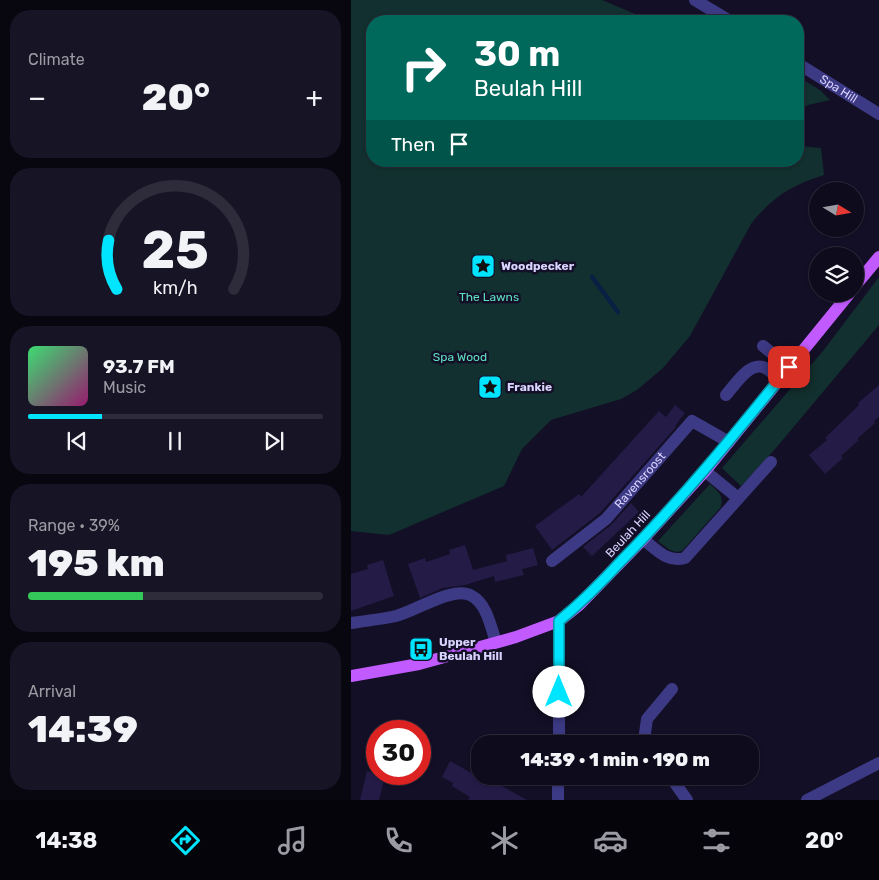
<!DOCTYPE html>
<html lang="en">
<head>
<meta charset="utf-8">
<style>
	body { margin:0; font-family:Rubik,sans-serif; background:#171425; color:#f1f3f6; height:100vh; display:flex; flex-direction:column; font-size:19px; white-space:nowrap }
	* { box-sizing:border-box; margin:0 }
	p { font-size:16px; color:#9b9ba3 }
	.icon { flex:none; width:28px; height:28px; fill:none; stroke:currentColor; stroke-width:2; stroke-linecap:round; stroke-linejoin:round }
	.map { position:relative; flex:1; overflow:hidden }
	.sheet { display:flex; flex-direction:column; gap:10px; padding:10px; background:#08060f; width:351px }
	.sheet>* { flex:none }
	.guide { position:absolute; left:15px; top:15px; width:438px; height:152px; border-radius:20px; box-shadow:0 1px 4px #0004,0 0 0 1px #2e2b3b; background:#00695c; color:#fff; overflow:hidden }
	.needle { width:32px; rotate:101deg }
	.controls { position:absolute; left:458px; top:182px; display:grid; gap:10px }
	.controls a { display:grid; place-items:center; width:55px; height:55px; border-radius:50%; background:#0e0b1c; box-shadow:0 1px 4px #0004,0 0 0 1px #2e2b3b; font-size:25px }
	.speed { position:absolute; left:15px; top:720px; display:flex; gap:10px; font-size:25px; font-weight:700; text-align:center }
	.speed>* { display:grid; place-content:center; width:65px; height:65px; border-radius:50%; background:#0e0b1c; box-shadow:0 1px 4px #0004,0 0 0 1px #2e2b3b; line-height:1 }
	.speed .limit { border:8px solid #d22; background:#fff; color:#111 }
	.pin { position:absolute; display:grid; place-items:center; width:42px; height:42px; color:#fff; margin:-21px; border-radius:10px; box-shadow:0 2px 8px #0006 }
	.me { position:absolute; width:55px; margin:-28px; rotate:0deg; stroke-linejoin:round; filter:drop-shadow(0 0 4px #0008) }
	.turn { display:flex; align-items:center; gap:18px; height:105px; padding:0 25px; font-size:22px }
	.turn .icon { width:65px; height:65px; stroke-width:2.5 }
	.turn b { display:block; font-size:35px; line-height:42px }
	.then { display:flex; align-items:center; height:48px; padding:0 25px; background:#0003; gap:10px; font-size:19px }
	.big { font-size:38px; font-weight:800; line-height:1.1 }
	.sheet .card { flex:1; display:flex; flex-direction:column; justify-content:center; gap:8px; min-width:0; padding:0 18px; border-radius:20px; background:#171425 }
	.sheet .dial { align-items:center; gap:0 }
	.dial svg { height:130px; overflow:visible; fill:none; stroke:#2e2b3b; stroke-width:7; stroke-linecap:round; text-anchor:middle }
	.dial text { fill:#f1f3f6; stroke:none }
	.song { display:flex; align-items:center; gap:15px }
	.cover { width:60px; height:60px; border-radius:8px; background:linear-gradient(135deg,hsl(140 70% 55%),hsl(320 70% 35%)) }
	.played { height:5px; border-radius:2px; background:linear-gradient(90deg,#00e5ff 25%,#2e2b3b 25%) }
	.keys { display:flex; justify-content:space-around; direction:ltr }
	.heat { display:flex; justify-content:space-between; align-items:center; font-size:28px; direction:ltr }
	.charge { height:8px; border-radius:4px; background:linear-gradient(90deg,#34c759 39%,#2e2b3b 0) }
	.trip { position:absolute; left:120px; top:735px; width:288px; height:50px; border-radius:20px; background:#0e0b1c; box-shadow:0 1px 4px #0004,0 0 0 1px #2e2b3b; font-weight:800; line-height:50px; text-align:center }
	.dock { display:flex; height:80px; justify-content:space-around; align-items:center; background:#06040b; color:#9b9ba3 }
	.dock .icon { width:35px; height:35px }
	.dock .active { color:#00e5ff }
	.dock b { font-size:22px; color:#f1f3f6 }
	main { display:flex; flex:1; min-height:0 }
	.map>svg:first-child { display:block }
	.green { fill:#12302f }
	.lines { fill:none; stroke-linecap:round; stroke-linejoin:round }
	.stream { stroke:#0a1f44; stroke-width:4.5 }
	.building { fill:#241b47 }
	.minor { stroke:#3d3a85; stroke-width:12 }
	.major { stroke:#c25bff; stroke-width:12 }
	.route-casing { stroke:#0095a6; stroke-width:12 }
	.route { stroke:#00e5ff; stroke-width:9 }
	.labels { text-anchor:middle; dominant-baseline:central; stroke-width:5; stroke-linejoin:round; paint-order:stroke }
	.street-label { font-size:12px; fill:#d9d4ff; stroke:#130f26 }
	.poi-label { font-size:12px; font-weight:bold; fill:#d9d4ff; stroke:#130f26; text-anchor:start }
	.park-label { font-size:12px; fill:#5fe0c0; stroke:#130f26 }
</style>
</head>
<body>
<main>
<section class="sheet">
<div class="card"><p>Climate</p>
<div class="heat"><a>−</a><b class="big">20°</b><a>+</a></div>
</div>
<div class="card dial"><svg viewBox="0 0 100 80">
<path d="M14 69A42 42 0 1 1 86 69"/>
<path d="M14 69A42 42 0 0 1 9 39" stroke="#00e5ff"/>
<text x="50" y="56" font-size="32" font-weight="700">25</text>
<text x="50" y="72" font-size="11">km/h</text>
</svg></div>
<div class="card">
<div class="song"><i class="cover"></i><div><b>93.7 FM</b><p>Music</p></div></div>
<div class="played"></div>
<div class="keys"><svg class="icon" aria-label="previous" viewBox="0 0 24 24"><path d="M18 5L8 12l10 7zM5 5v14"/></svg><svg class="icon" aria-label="pause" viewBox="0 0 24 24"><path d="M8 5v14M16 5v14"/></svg><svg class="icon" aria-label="next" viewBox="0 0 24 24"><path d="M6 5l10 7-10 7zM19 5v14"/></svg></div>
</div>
<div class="card"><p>Range · 39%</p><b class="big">195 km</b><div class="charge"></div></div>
<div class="card"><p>Arrival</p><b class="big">14:39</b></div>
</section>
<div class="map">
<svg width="528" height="800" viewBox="0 0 528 800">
	<rect width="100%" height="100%" fill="#130f26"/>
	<path class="green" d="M0 0H251L301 21H21V161H446V141C451 148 462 147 470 148L473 175C441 185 421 197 400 224L339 336 312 368 286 390 270 399 200 420 171 449 153 486 38 535 0 531Z
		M446 76 469 90 479 100 457 105 446 112Z
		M528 277V325L425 448 390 486 371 468 472 351Z
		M359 484C367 492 373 495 370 507L331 551C321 554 315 547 307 541Z"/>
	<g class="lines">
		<path class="stream" d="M241 277 267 312"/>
	</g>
	<path class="building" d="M528 385V417L523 421 524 423 506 439 508 440 490 456 492 458 474 474 458 455 476 440 474 438 508 405 507 403Z
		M324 405 334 413 324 426 325 427 249 513 201 550 184 526 228 494 230 497 308 411 315 417Z
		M280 503 288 512 241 556 232 547 260 525Z
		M114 545 122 570 156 561 155 555 182 548 187 565 171 569 173 575 144 582 143 576 114 585 92 588 69 598 57 564 74 558 75 562 99 554 98 550Z
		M32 560 43 596 0 611V574L17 569 16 565Z
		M99 761 126 776H133L176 800H117L119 797 101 786 102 783 91 777Z
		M16 771 34 776 28 800H9Z"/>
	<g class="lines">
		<g class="minor">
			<path d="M344 0 379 21"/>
			<path id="s1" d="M446 63 528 114"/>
			<path d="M412 346 438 367"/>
			<path d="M375 395C384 385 397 363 412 367 418 369 423 375 428 379"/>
			<path d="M354 471 387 498"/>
			<path d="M292 539C306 550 316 563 334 558L420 462"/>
			<path id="s2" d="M201 561 255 519 341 421 378 442"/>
			<path d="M0 623C15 621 31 619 45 616 65 611 103 585 121 596 136 604 140 628 145 642"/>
			<path d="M208 744V621"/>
			<path d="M296 744 294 733 296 719 321 689"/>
			<path d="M319 776 336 800"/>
			<path d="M207 800V776"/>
			<path d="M456 800 528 763"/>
		</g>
		<path class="major" d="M504 286 528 257
			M0 676 68 664 165 637 208 621 228 605 292 539 354 471 498 294"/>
	</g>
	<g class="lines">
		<g class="route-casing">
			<path id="route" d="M208 692V621C231 602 251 582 271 560 331 499 385 433 438 367"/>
		</g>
		<use href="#route" class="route"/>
	</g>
	<defs>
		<g id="sight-square" transform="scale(1.25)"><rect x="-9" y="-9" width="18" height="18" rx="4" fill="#00e5ff" stroke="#130f26"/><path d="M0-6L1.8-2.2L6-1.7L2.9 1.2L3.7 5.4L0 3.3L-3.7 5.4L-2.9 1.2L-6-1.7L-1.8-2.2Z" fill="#111"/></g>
		<g id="bus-square" transform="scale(1.25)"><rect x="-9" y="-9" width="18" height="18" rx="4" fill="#00e5ff" stroke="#130f26"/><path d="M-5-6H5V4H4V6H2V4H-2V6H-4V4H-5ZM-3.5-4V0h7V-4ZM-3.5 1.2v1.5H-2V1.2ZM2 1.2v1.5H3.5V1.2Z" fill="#111"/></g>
	</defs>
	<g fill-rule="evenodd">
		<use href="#sight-square" x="132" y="266"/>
		<use href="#sight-square" x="139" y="387"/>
		<use href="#bus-square" x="70" y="649"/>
	</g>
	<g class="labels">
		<g class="street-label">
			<text stroke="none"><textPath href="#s1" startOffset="49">Spa Hill</textPath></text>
			<text stroke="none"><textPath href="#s2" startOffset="120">Ravensroost</textPath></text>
			<text transform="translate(277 534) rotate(-47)">Beulah Hill</text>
		</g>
		<g class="poi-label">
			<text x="150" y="266">Woodpecker</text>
			<text x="156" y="387">Frankie</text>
			<text x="88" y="642">Upper<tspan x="88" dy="14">Beulah Hill</tspan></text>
		</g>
		<g class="park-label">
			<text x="138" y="297">The Lawns</text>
			<text x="109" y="357">Spa Wood</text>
		</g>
	</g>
</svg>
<div class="controls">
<a><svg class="needle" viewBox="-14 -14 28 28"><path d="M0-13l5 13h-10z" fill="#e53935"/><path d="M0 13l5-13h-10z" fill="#9b9ba3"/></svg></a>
<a><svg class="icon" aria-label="layers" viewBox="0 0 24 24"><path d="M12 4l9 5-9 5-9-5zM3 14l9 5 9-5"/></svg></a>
</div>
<div class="speed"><div class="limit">30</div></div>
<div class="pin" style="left:438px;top:367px;background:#d93025"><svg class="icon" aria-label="arrive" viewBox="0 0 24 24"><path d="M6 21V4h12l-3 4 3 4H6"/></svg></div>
<svg class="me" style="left:208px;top:692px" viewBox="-20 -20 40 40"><circle r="19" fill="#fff"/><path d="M0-13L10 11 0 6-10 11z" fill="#00e5ff"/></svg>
<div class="trip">14:39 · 1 min · 190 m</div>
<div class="guide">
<div class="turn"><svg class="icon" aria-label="right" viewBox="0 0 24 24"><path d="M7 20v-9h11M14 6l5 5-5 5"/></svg><div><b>30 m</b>Beulah Hill</div></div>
<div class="then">Then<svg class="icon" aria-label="arrive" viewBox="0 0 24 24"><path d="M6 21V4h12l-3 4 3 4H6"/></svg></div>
</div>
</div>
</main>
<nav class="dock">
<b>14:38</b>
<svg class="icon active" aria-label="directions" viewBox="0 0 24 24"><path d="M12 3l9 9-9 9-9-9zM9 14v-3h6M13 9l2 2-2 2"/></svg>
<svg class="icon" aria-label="music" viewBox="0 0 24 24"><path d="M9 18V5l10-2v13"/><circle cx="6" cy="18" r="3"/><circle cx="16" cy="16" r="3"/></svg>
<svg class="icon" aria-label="phone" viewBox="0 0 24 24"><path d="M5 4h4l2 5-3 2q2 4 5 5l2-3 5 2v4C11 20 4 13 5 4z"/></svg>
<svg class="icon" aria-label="climate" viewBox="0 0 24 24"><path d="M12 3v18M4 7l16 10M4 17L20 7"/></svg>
<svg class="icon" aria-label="car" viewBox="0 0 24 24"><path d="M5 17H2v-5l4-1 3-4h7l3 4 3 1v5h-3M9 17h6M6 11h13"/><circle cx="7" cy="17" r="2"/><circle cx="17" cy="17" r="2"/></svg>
<svg class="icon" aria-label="filters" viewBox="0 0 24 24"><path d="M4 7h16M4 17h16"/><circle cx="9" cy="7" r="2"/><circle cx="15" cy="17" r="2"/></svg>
<b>20°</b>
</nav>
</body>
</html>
